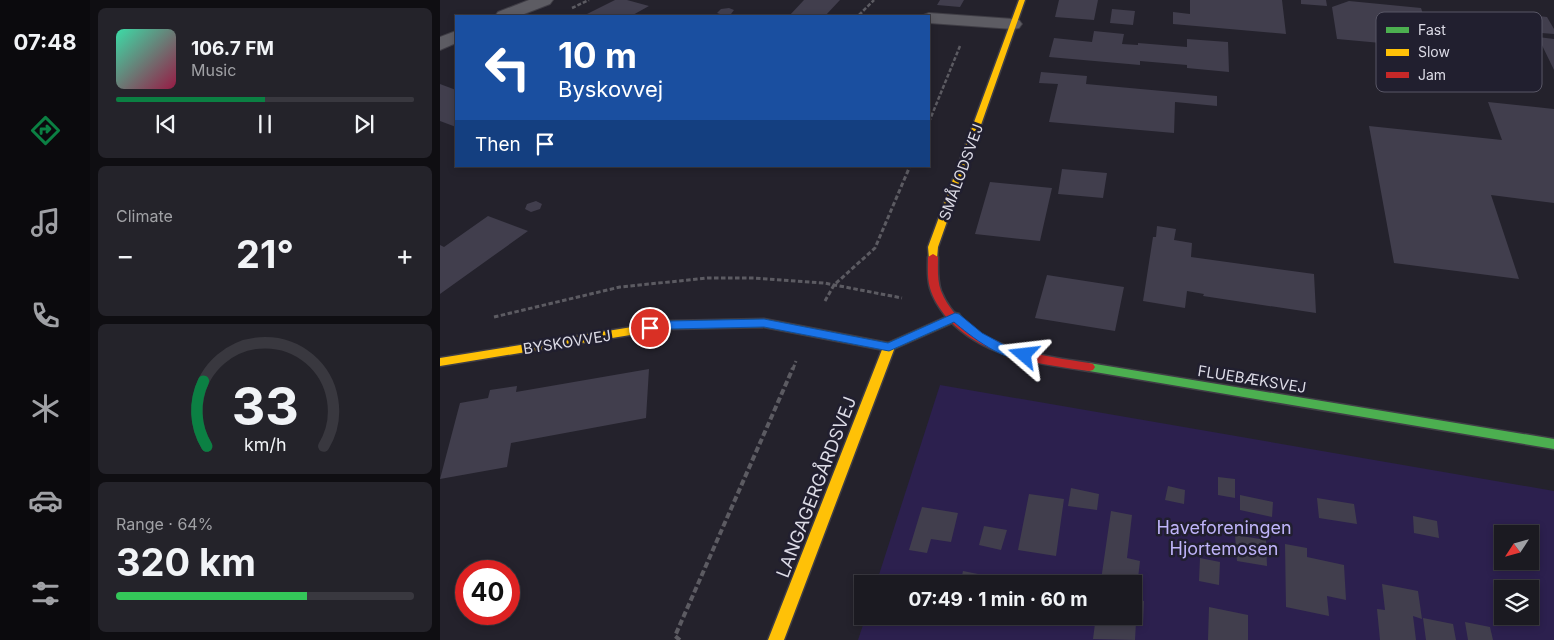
<!DOCTYPE html>
<html lang="en">
<head>
<meta charset="utf-8">
<style>
	body { margin:0; font-family:Inter,sans-serif; background:#24232a; color:#f1f3f6; height:100vh; display:flex; flex-direction:column; font-size:19px; white-space:nowrap }
	* { box-sizing:border-box; margin:0 }
	p { font-size:16px; color:#a0a1a5 }
	.icon { flex:none; width:28px; height:28px; fill:none; stroke:currentColor; stroke-width:2; stroke-linecap:round; stroke-linejoin:round }
	.map { position:relative; flex:1; overflow:hidden }
	.panel { display:flex; flex-direction:column; gap:8px; padding:8px; background:#0f0e12; width:350px }
	.panel>* { flex:none }
	.guide { position:absolute; left:15px; top:15px; width:475px; height:152px; border-radius:0px; box-shadow:0 2px 8px #0003,0 0 0 1px #39383f; background:#1a4fa0; color:#fff; overflow:hidden }
	.needle { width:32px; rotate:234deg }
	.tools { position:absolute; left:1054px; top:525px; display:grid; gap:10px }
	.tools a { display:grid; place-items:center; width:45px; height:45px; border-radius:0px; background:#1b1a21; box-shadow:0 2px 8px #0003,0 0 0 1px #39383f; font-size:25px }
	.speed { position:absolute; left:15px; top:560px; display:flex; gap:10px; font-size:25px; font-weight:700; text-align:center }
	.speed>* { display:grid; place-content:center; width:65px; height:65px; border-radius:50%; background:#1b1a21; box-shadow:0 2px 8px #0003,0 0 0 1px #39383f; line-height:1 }
	.speed .limit { border:8px solid #d22; background:#fff; color:#111 }
	.pin { position:absolute; display:grid; place-items:center; width:42px; height:42px; color:#fff; margin:-21px; border:2px solid #fff; border-radius:50%; box-shadow:0 1px 5px #0007 }
	.me { position:absolute; width:55px; margin:-28px; rotate:287deg; stroke-linejoin:round; filter:drop-shadow(0 0 4px #0008) }
	.turn { display:flex; align-items:center; gap:18px; height:105px; padding:0 20px; font-size:22px }
	.turn .icon { width:65px; height:65px; stroke-width:2.5 }
	.turn b { display:block; font-size:35px; line-height:42px }
	.then { display:flex; align-items:center; height:48px; padding:0 20px; background:#0003; gap:10px; font-size:19px }
	.big { font-size:38px; font-weight:700; line-height:1.1 }
	.panel .widget { flex:1; display:flex; flex-direction:column; justify-content:center; gap:8px; min-width:0; padding:0 18px; border-radius:8px; background:#24232a }
	.panel .dial { align-items:center; gap:0 }
	.dial svg { height:130px; overflow:visible; fill:none; stroke:#39383f; stroke-width:7; stroke-linecap:round; text-anchor:middle }
	.dial text { fill:#f1f3f6; stroke:none }
	.song { display:flex; align-items:center; gap:15px }
	.cover { width:60px; height:60px; border-radius:8px; background:linear-gradient(135deg,hsl(160 70% 55%),hsl(340 70% 35%)) }
	.played { height:5px; border-radius:2px; background:linear-gradient(90deg,#0b8043 50%,#39383f 50%) }
	.keys { display:flex; justify-content:space-around; direction:ltr }
	.heat { display:flex; justify-content:space-between; align-items:center; font-size:28px; direction:ltr }
	.charge { height:8px; border-radius:4px; background:linear-gradient(90deg,#34c759 64%,#39383f 0) }
	.trip { position:absolute; left:414px; top:575px; width:288px; height:50px; border-radius:0px; background:#1b1a21; box-shadow:0 2px 8px #0003,0 0 0 1px #39383f; font-weight:700; line-height:50px; text-align:center }
	main { display:flex; flex:1; min-height:0 }
	.menu { display:flex; flex-direction:column; width:90px; justify-content:space-around; align-items:center; background:#0b0a0d; color:#a0a1a5 }
	.menu .icon { width:35px; height:35px }
	.menu .selected { color:#0b8043 }
	.menu b { font-size:22px; color:#f1f3f6 }
	.map>svg:first-child { display:block }
	.green { fill:#2c204e; fill-rule:evenodd }
	.building { fill:#413e4d }
	.lines { fill:none; stroke-linecap:round; stroke-linejoin:round }
	.street-casing { stroke:#3f3d45; stroke-width:2 }
	.fast-casing { stroke:#3f3d45; stroke-width:3 }
	.slow-casing { stroke:#3f3d45; stroke-width:3 }
	.jam-casing { stroke:#3f3d45; stroke-width:3 }
	.path-far2 { stroke:#5c5b62; stroke-width:2.5; stroke-dasharray:4 2; stroke-linecap:butt }
	.path-far1 { stroke:#5c5b62; stroke-width:3; stroke-dasharray:4.5 2.5; stroke-linecap:butt }
	.path { stroke:#5c5b62; stroke-width:4; stroke-dasharray:6 3; stroke-linecap:butt }
	.street { fill:#5d5c63; fill-rule:evenodd }
	.fast { fill:#4caf50; fill-rule:evenodd }
	.slow { fill:#ffc107; fill-rule:evenodd }
	.jam { fill:#c62828; fill-rule:evenodd }
	.route { fill:#1a73e8; stroke:#114b97 }
	.labels { text-anchor:middle; dominant-baseline:central; stroke-width:5; stroke-linejoin:round; paint-order:stroke }
	.street-label { font-size:15px; fill:#dcdbe6; stroke:#211f2f }
	.near-street-label { font-size:18px; fill:#dcdbe6; stroke:#211f2f }
	.near-park-label { font-size:18px; fill:#bfb4f9; stroke:#211f2f }
	.key { fill:#211f2f; stroke:#595766; stroke-width:1 }
	.key-label { font-size:14px; fill:#dcdbe6 }
</style>
</head>
<body>
<main>
<nav class="menu">
<b>07:48</b>
<svg class="icon selected" aria-label="directions" viewBox="0 0 24 24"><path d="M12 3l9 9-9 9-9-9zM9 14v-3h6M13 9l2 2-2 2"/></svg>
<svg class="icon" aria-label="music" viewBox="0 0 24 24"><path d="M9 18V5l10-2v13"/><circle cx="6" cy="18" r="3"/><circle cx="16" cy="16" r="3"/></svg>
<svg class="icon" aria-label="phone" viewBox="0 0 24 24"><path d="M5 4h4l2 5-3 2q2 4 5 5l2-3 5 2v4C11 20 4 13 5 4z"/></svg>
<svg class="icon" aria-label="climate" viewBox="0 0 24 24"><path d="M12 3v18M4 7l16 10M4 17L20 7"/></svg>
<svg class="icon" aria-label="car" viewBox="0 0 24 24"><path d="M5 17H2v-5l4-1 3-4h7l3 4 3 1v5h-3M9 17h6M6 11h13"/><circle cx="7" cy="17" r="2"/><circle cx="17" cy="17" r="2"/></svg>
<svg class="icon" aria-label="filters" viewBox="0 0 24 24"><path d="M4 7h16M4 17h16"/><circle cx="9" cy="7" r="2"/><circle cx="15" cy="17" r="2"/></svg>
</nav>
<section class="panel">
<div class="widget">
<div class="song"><i class="cover"></i><div><b>106.7 FM</b><p>Music</p></div></div>
<div class="played"></div>
<div class="keys"><svg class="icon" aria-label="previous" viewBox="0 0 24 24"><path d="M18 5L8 12l10 7zM5 5v14"/></svg><svg class="icon" aria-label="pause" viewBox="0 0 24 24"><path d="M8 5v14M16 5v14"/></svg><svg class="icon" aria-label="next" viewBox="0 0 24 24"><path d="M6 5l10 7-10 7zM19 5v14"/></svg></div>
</div>
<div class="widget"><p>Climate</p>
<div class="heat"><a>−</a><b class="big">21°</b><a>+</a></div>
</div>
<div class="widget dial"><svg viewBox="0 0 100 80">
<path d="M14 69A42 42 0 1 1 86 69"/>
<path d="M14 69A42 42 0 0 1 12 29" stroke="#0b8043"/>
<text x="50" y="56" font-size="32" font-weight="700">33</text>
<text x="50" y="72" font-size="11">km/h</text>
</svg></div>
<div class="widget"><p>Range · 64%</p><b class="big">320 km</b><div class="charge"></div></div>
</section>
<div class="map">
<svg width="1114" height="640" viewBox="0 0 1114 640">
	<rect width="100%" height="100%" fill="#24222c"/>
	<path class="green" d="M500 385 1114 491V640H418L426 616H692V584H436ZM1062 534H1090V561H1062ZM1062 589H1090V616H1062Z"/>
	<path class="building" d="M175 0H187L209 6 191 16H143Z
		M364 0H400L385 16H349Z
		M500 0H524L520 7 497 5Z
		M619 0H658L654 20 615 17Z
		M750 0H842L846 34 733 24V12L750 14Z
		M861 0H886L887 6 861 4Z
		M909 1 981 8 987 26 950 22 938 27 941 43 897 39 892 7Z
		M289 8 294 10 291 14 283 15 277 13 281 9Z
		M672 9 695 11 693 25 670 23Z
		M1081 14 1107 17 1114 29V34L1089 32Z
		M654 31 684 34 682 44 698 45V43L747 47V39L788 42 789 72 747 68V65L700 61V65L609 57 614 38 652 42Z
		M1098 37 1114 39V70Z
		M601 72 647 76 646 84 777 96V106L735 102 734 133 609 122 618 84 599 83Z
		M0 84 16 90V127L0 121Z
		M1048 102 1114 109V203L1051 195 1079 279 954 263 929 126 1062 140Z
		M622 169 667 173 663 198 618 194Z
		M550 182 612 188 600 241 535 234Z
		M96 201 102 204 100 209 91 212 85 209 87 204Z
		M48 216 88 231 0 294V245L4 247Z
		M717 226 736 229 734 240 752 243 751 257 874 274 876 313 763 296 764 294 747 291 745 308 703 301 713 237H716Z
		M607 275 684 287 675 331 595 318Z
		M209 369 206 418 71 443 67 467 0 479 20 403 48 398 50 390 77 386 76 392Z
		M778 477 795 479V498L778 495Z
		M728 486 745 490 744 504 725 500Z
		M631 488 659 494 657 510 628 506Z
		M589 494 624 499 616 556 578 550Z
		M800 495 833 502 832 517 800 510Z
		M877 498 914 504 917 524 879 518Z
		M482 507 518 513 511 542 491 539 487 553 469 550Z
		M671 511 692 515 687 558 700 561 697 587H692V584H679L661 580Z
		M973 516 997 521 999 538 974 533Z
		M544 526 567 530 561 550 539 545Z
		M795 535 826 540 827 566 797 561Z
		M845 544 867 548V557L904 565 906 600 887 596 889 616 846 607Z
		M760 558 780 562 779 585 759 581Z
		M523 571 543 575 541 584H520Z
		M942 584 978 591 982 619 973 616 976 640H940L937 609 945 610Z
		M692 599 704 601 703 624 696 622 695 640 653 639 656 616H692Z
		M769 607 808 615V640H768Z
		M983 618 1013 624 1016 640H986Z
		M1025 622 1050 627 1053 640H1028Z"/>
	<g class="lines">
		<g class="street-casing">
			<path id="street" d="M89 0H113L110 4 79 16H55L58 12Z
				M489 13 573 19 579 20 582 24 579 28 573 29 489 23V16H481Z
				M16 31V43L0 50V37Z"/>
		</g>
		<g class="fast-casing">
			<path id="fast" d="M515 313 519 314 521 317 519 320 449 351 324 327 230 329 217 331 211 327 213 324 230 321 324 319 448 343Z
				M649 363 1114 439V449L649 371 645 370 643 367 645 364Z"/>
		</g>
		<g class="slow-casing">
			<path id="slow" d="M579 0H585L498 247 497 259H489L488 247Z
				M217 323 221 324 223 327 221 330 0 366V358Z
				M449 343 453 344 455 347 344 640H328L443 347 445 344Z"/>
		</g>
		<g class="jam-casing">
			<path id="jam" d="M493 254 498 257C498 268 497 280 501 291 524 347 598 355 649 363L653 364 655 367 653 370 649 371C598 364 544 358 507 318 500 309 493 299 490 288 487 278 488 267 488 257Z"/>
		</g>
		<path class="path-far2" d="M132 8 149 0
			M419 15 457 16
			M419 15 434 0
			M489 122 520 46"/>
		<path class="path-far1" d="M385 301 394 285 435 248 470 166
			M54 317 180 287 268 278H314L384 283 462 298
			M353 369 356 361"/>
		<path class="path" d="M240 640 235 636 353 368"/>
		<use href="#street" class="street"/>
		<use href="#fast" class="fast"/>
		<use href="#slow" class="slow"/>
		<use href="#jam" class="jam"/>
	</g>
	<path class="route" d="M515 313 519 314 542 333 568 347 588 352 590 355 588 358C567 365 529 335 514 322L449 351 324 327 230 329 210 332 205 328 210 324 230 321 324 319 448 343Z"/>
	<g class="labels">
		<g class="street-label">
			<text transform="translate(521 172) rotate(-70)">SMÅLODSVEJ</text>
			<text transform="translate(127 342) rotate(-9)">BYSKOVVEJ</text>
			<text transform="translate(812 379) rotate(9)">FLUEBÆKSVEJ</text>
		</g>
		<g class="near-street-label">
			<text transform="translate(376 487) rotate(-69)">LANGAGERGÅRDSVEJ</text>
		</g>
		<g class="near-park-label">
			<text x="784" y="527">Haveforeningen<tspan x="784" dy="21">Hjortemosen</tspan></text>
		</g>
	</g>
	<rect x="936" y="12" width="166" height="80" rx="8" class="key"/>
	<rect x="946" y="27" width="23" height="6" fill="#4caf50"/>
	<rect x="946" y="49" width="23" height="7" fill="#ffc107"/>
	<rect x="946" y="72" width="23" height="6" fill="#c62828"/>
	<g class="key-label">
		<text x="978" y="35">Fast</text>
		<text x="978" y="57">Slow</text>
		<text x="978" y="80">Jam</text>
	</g>
</svg>
<div class="tools">
<a><svg class="needle" viewBox="-14 -14 28 28"><path d="M0-13l5 13h-10z" fill="#e53935"/><path d="M0 13l5-13h-10z" fill="#a0a1a5"/></svg></a>
<a><svg class="icon" aria-label="layers" viewBox="0 0 24 24"><path d="M12 4l9 5-9 5-9-5zM3 14l9 5 9-5"/></svg></a>
</div>
<div class="speed"><div class="limit">40</div></div>
<div class="pin" style="left:210px;top:328px;background:#d93025"><svg class="icon" aria-label="arrive" viewBox="0 0 24 24"><path d="M6 21V4h12l-3 4 3 4H6"/></svg></div>
<svg class="me" style="left:584px;top:355px" viewBox="-20 -20 40 40"><path d="M0-17L14 15 0 8-14 15z" fill="#1a73e8" stroke="#fff" stroke-width="4"/></svg>
<div class="trip">07:49 · 1 min · 60 m</div>
<div class="guide">
<div class="turn"><svg class="icon" aria-label="left" viewBox="0 0 24 24"><path d="M17 20v-9H6M10 6l-5 5 5 5"/></svg><div><b>10 m</b>Byskovvej</div></div>
<div class="then">Then<svg class="icon" aria-label="arrive" viewBox="0 0 24 24"><path d="M6 21V4h12l-3 4 3 4H6"/></svg></div>
</div>
</div>
</main>
</body>
</html>
